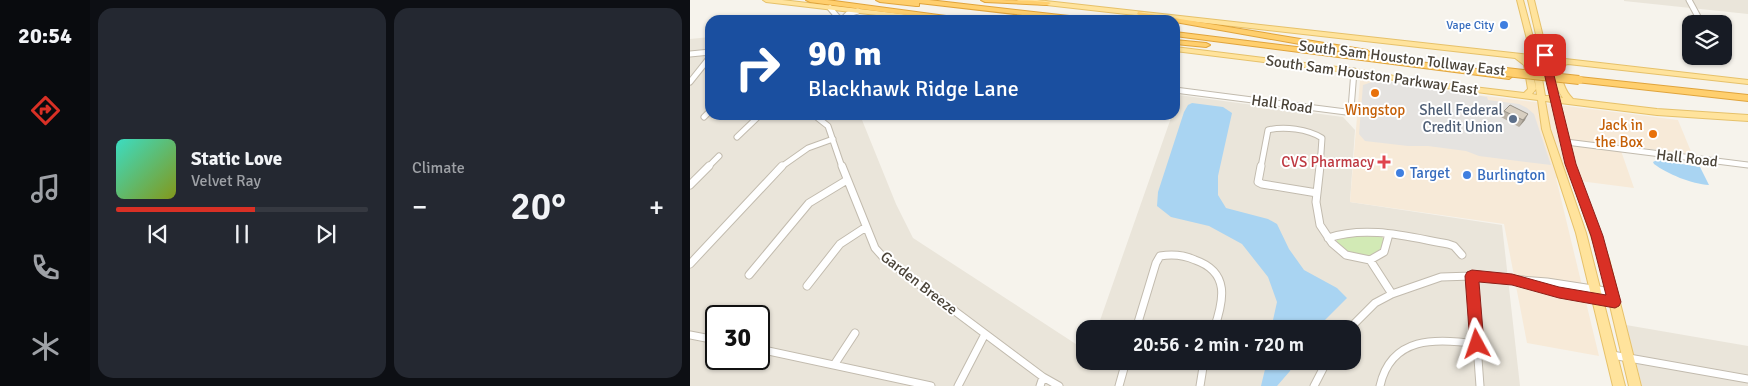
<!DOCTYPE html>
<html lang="en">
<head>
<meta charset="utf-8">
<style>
	body { margin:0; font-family:Signika,sans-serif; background:#242831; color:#f1f3f6; height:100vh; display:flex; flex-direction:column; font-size:19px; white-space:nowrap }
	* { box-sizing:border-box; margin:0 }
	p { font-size:16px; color:#9ea1a6 }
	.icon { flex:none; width:28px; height:28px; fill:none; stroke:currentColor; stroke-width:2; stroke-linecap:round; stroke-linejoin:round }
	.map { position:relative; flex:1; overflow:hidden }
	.drawer { display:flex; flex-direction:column; gap:8px; padding:8px; background:#0d0f14; width:600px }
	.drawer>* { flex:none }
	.hud { position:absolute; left:15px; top:15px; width:475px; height:105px; border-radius:15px; box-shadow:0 1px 4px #0004; background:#1a4fa0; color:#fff; overflow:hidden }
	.controls { position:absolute; left:992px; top:15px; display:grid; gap:10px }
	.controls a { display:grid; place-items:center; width:50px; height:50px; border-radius:10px; background:#171b24; box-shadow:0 1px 4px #0004; font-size:25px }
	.speed { position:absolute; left:15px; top:305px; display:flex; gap:10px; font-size:25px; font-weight:700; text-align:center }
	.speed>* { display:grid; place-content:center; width:65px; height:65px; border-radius:50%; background:#171b24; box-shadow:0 1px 4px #0004; line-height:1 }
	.speed .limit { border:2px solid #111; border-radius:8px; background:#fff; color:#111 }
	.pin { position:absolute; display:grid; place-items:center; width:42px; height:42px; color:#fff; margin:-21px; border-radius:10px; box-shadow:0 2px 8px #0006 }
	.me { position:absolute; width:55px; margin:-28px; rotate:355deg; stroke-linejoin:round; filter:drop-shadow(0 0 4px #0008) }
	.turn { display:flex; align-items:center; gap:18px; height:105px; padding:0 20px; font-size:22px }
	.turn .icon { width:65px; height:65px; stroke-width:2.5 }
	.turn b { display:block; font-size:35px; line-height:42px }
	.big { font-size:38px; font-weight:600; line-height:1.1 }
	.drawer .card { flex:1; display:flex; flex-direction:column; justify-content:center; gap:8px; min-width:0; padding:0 18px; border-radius:15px; background:#242831 }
	.song { display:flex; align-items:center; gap:15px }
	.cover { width:60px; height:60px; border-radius:8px; background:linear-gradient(135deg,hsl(170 70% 55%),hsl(70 70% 35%)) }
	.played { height:5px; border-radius:2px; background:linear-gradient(90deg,#d93025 55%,#363941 55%) }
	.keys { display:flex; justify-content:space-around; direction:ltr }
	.heat { display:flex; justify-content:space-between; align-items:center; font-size:28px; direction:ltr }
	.drawer .tiles { flex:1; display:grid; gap:8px; grid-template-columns:repeat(2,1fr) }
	.trip { position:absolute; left:386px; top:320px; width:285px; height:50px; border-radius:15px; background:#171b24; box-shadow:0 1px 4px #0004; font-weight:600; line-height:50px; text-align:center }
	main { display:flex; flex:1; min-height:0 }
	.tabs { display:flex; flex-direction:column; width:90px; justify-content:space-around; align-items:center; background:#090b0e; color:#9ea1a6 }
	.tabs .icon { width:35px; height:35px }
	.tabs .selected { color:#d93025 }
	.tabs b { font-size:22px; color:#f1f3f6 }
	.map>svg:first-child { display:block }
	.residential { fill:#eae5da; fill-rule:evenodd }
	.commercial { fill:#f7ead8 }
	.green { fill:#d2eab5 }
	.parking { fill:#e5e3e0 }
	.water { fill:#a9d4f2 }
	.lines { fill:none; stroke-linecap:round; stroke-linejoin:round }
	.minor-far1-casing { stroke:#c2bbae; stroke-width:7 }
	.minor-casing { stroke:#c2bbae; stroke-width:9 }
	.major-casing { stroke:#e6c16a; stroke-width:2 }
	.highway-casing { stroke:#e0a43c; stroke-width:2 }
	.minor-far1 { stroke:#fff; stroke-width:5 }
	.minor { stroke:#fff; stroke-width:7 }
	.major { fill:#ffe39c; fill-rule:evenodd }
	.highway { fill:#ffcf6e; fill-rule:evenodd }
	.highway-bridge-casing { stroke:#e0a43c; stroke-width:10; stroke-linecap:butt }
	.highway-bridge { stroke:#ffcf6e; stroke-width:8 }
	.wall { fill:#bab2a6 }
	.shaded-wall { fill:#979187 }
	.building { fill:#d8cfc1; stroke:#979187 }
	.route { fill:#d93025; stroke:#8d1f18 }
	.shop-dot { fill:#3f7fe0; stroke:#fff; stroke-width:2 }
	.food-dot { fill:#e8710a; stroke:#fff; stroke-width:2 }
	.service-dot { fill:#5c6f8a; stroke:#fff; stroke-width:2 }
	.health-dot { fill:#e0444e; stroke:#fff; stroke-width:2 }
	.labels { text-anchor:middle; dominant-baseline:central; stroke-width:4; stroke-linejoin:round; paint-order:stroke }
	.far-shop-label { font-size:12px; fill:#366cbe; stroke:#fff; text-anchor:end }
	.street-label { font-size:15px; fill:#4b4439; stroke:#fff }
	.food-label { font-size:15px; fill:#c56008; stroke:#fff }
	.service-label { font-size:15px; fill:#4e5e75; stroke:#fff; text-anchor:end }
	.health-label { font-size:15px; fill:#be3a42; stroke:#fff; text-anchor:end }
	.shop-label { font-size:15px; fill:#366cbe; stroke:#fff; text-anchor:start }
</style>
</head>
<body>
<main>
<nav class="tabs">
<b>20:54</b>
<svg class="icon selected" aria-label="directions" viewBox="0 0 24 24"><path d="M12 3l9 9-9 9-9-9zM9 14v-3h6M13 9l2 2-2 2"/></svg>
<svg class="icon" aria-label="music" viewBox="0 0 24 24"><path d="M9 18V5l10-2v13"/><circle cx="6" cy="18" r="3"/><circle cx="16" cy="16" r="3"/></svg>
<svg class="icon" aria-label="phone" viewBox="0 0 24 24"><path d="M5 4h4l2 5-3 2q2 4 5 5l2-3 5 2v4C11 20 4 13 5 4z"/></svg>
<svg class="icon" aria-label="climate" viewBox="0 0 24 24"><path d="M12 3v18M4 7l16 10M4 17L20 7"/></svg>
</nav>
<section class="drawer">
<div class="tiles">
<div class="card">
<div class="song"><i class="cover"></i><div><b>Static Love</b><p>Velvet Ray</p></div></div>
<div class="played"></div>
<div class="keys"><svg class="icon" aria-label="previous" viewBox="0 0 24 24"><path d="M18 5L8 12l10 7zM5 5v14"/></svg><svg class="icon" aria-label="pause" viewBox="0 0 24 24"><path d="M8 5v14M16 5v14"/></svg><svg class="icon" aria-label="next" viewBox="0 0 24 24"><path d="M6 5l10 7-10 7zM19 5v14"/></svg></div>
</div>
<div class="card"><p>Climate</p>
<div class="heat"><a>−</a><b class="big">20°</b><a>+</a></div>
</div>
</div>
</section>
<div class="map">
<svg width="1058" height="386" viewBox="0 0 1058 386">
	<rect width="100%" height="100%" fill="#f6f3ec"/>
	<path class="residential" d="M934 0H1058V14L934 1Z
		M20 37V115H170L206 204 223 238 395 350V361H662V329H407L482 115H485V108L489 95 653 117 665 130 660 202 812 225 830 386H0V39ZM26 316H69V359H26Z
		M936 325 1058 346V386H952Z"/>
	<path class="commercial" d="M670 80 988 120 1002 154 929 145 944 188 866 178 909 356 837 343 814 224 660 202Z"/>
	<path class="green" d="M663 234 691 236 695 241C684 269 643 253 647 238Z"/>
	<path class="parking" d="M682 79 797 97 798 100 829 104 837 108 844 114 861 165 789 156 776 151 738 146H718L675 141 669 134 673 85 682 82Z"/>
	<path class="water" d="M502 103 533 107 542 113 528 176V195L536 208 578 219 587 224 599 249 614 270 647 288 657 298 626 329H581L587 302 578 277 552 244 519 226 481 217 467 206 468 192 494 112 498 105Z
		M967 160 1010 167 1019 185C1002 184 977 174 964 164L963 162Z
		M577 361H604L600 371 587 386H571Z"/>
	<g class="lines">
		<g class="minor-far1-casing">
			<path id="minor-far1" d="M999 0 1012 24
				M140 8 150 20
				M152 20 158 14 168 11
				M0 54 20 52
				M0 82 20 57
				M485 90 656 112 661 109 664 71
				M124 115 138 126 152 167
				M14 117 20 111
				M47 137 70 115
				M876 142 1058 165
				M18 167 29 156
				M91 167 118 148 143 139
				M571 167 578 130C594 126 618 129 632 138L630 167"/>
		</g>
		<g class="minor-casing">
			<path id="minor" d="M152 166 185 248 194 258 353 377 369 386
				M571 166 568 182 572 184 627 193
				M630 166 626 202 630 225 642 243 656 255 680 260 694 252 699 234
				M0 185 19 166
				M638 238C678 225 718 237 758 244L764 246 772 255
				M680 260 702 294
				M0 264 92 166
				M59 275 119 203 157 180
				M782 276 790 386
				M833 283 869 293 925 302
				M117 286 150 244 176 227
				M446 329 466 263 470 256C482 254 494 255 505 260 540 272 534 300 524 329
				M659 329 685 303 702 294 751 277 782 276 857 282 922 292
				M0 335 26 340
				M69 349 241 386
				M922 355 1058 379
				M144 365 165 333
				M268 386 295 334
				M350 386 353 377
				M429 386 436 361
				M510 386 514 361
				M624 386 637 361
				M690 386C701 336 746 338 787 344"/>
		</g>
		<g class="major-casing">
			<path id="major" d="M73 0H92L246 18 249 20H229L76 2Z
				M327 0H347L841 55 827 0H833L848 56H851L838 0H844L858 57 1058 80V84L878 64 871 66C871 79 874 90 883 99L967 109 1058 115V121L967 115 870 103 885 165 919 259 951 386H939L909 259 877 165 862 102 855 101 860 129 896 233 935 386H923L886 233 852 129 848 100 733 85 664 73 485 51V47L664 69 733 81 834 93 838 89 834 65 825 58 330 2ZM836 59 842 60 847 95 842 94 846 89 841 64ZM849 61H852L861 96H855ZM860 62 867 63 863 65C863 77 866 88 873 98L868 97Z"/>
		</g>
		<g class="highway-casing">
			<path id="highway" d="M116 0H137L271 18 275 20H254L120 2Z
				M186 0H239L397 18 401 20H377L229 3V6H226L190 2Z
				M291 0C305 0 351 0 361 3L357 5 295 2Z
				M448 12 677 50 681 53 677 56 485 22V20C473 20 457 20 447 14Z
				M485 32 819 73 823 76 819 79 485 36Z
				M485 40 516 43 520 45 516 47 485 44Z
				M889 77 1058 95V101L886 82V78Z"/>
		</g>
		<use href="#minor-far1" class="minor-far1"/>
		<use href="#minor" class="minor"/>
		<use href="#major" class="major"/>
		<use href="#highway" class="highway"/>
		<g class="highway-bridge-casing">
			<path id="highway-bridge" d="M816 72 889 80"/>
		</g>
		<use href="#highway-bridge" class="highway-bridge"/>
	</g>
	<path class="wall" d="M814 111 835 120 829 127 811 117Z"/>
	<path class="shaded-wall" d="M838 114 835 120 829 127 833 120Z"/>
	<path class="building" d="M820 105 838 114 833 120 814 111Z"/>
	<path class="route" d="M855 52 859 55 886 164 913 236 931 302 929 306 925 308 869 298 822 285 789 282 794 344 792 349 787 351 782 349 780 344 775 276 777 272 782 270 822 274 869 287 916 295 901 236 875 164 850 55Z"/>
	<g class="shop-dot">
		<circle cx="814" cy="25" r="5"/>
		<circle cx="710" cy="173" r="5"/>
		<circle cx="777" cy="175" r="5"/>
	</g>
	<g class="food-dot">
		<circle cx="685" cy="93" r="5"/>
		<circle cx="963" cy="134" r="5"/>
	</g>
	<circle class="service-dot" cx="823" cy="119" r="5"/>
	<path class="health-dot" d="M691.5 154.5h5v5h5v5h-5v5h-5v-5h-5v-5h5z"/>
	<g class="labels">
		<g class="far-shop-label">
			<text x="804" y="25">Vape City</text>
		</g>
		<g class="street-label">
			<text transform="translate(712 58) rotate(7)">South Sam Houston Tollway East</text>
			<text transform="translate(682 75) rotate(8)">South Sam Houston Parkway East</text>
			<text transform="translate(592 104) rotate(8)">Hall Road</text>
			<text transform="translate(997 158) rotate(7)">Hall Road</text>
			<text transform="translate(229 283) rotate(38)">Garden Breeze</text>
		</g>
		<g class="food-label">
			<text x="685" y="110">Wingstop</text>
			<text x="953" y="125" text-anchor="end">Jack in<tspan x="953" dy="17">the Box</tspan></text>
		</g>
		<g class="service-label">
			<text x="813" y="110">Shell Federal<tspan x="813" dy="17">Credit Union</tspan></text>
		</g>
		<g class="health-label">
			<text x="684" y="162">CVS Pharmacy</text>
		</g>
		<g class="shop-label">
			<text x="720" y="173">Target</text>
			<text x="787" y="175">Burlington</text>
		</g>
	</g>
</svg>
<div class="controls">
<a><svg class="icon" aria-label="layers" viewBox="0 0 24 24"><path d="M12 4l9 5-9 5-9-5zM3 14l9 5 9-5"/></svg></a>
</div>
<div class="speed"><div class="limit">30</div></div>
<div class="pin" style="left:855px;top:55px;background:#d93025"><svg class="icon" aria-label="arrive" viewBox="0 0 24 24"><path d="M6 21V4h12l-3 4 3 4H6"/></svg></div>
<svg class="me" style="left:787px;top:344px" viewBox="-20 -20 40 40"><path d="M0-17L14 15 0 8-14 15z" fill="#d93025" stroke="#fff" stroke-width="4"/></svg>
<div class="trip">20:56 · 2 min · 720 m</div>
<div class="hud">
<div class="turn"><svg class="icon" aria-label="right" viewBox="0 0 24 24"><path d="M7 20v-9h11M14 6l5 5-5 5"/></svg><div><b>90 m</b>Blackhawk Ridge Lane</div></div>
</div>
</div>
</main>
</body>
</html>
